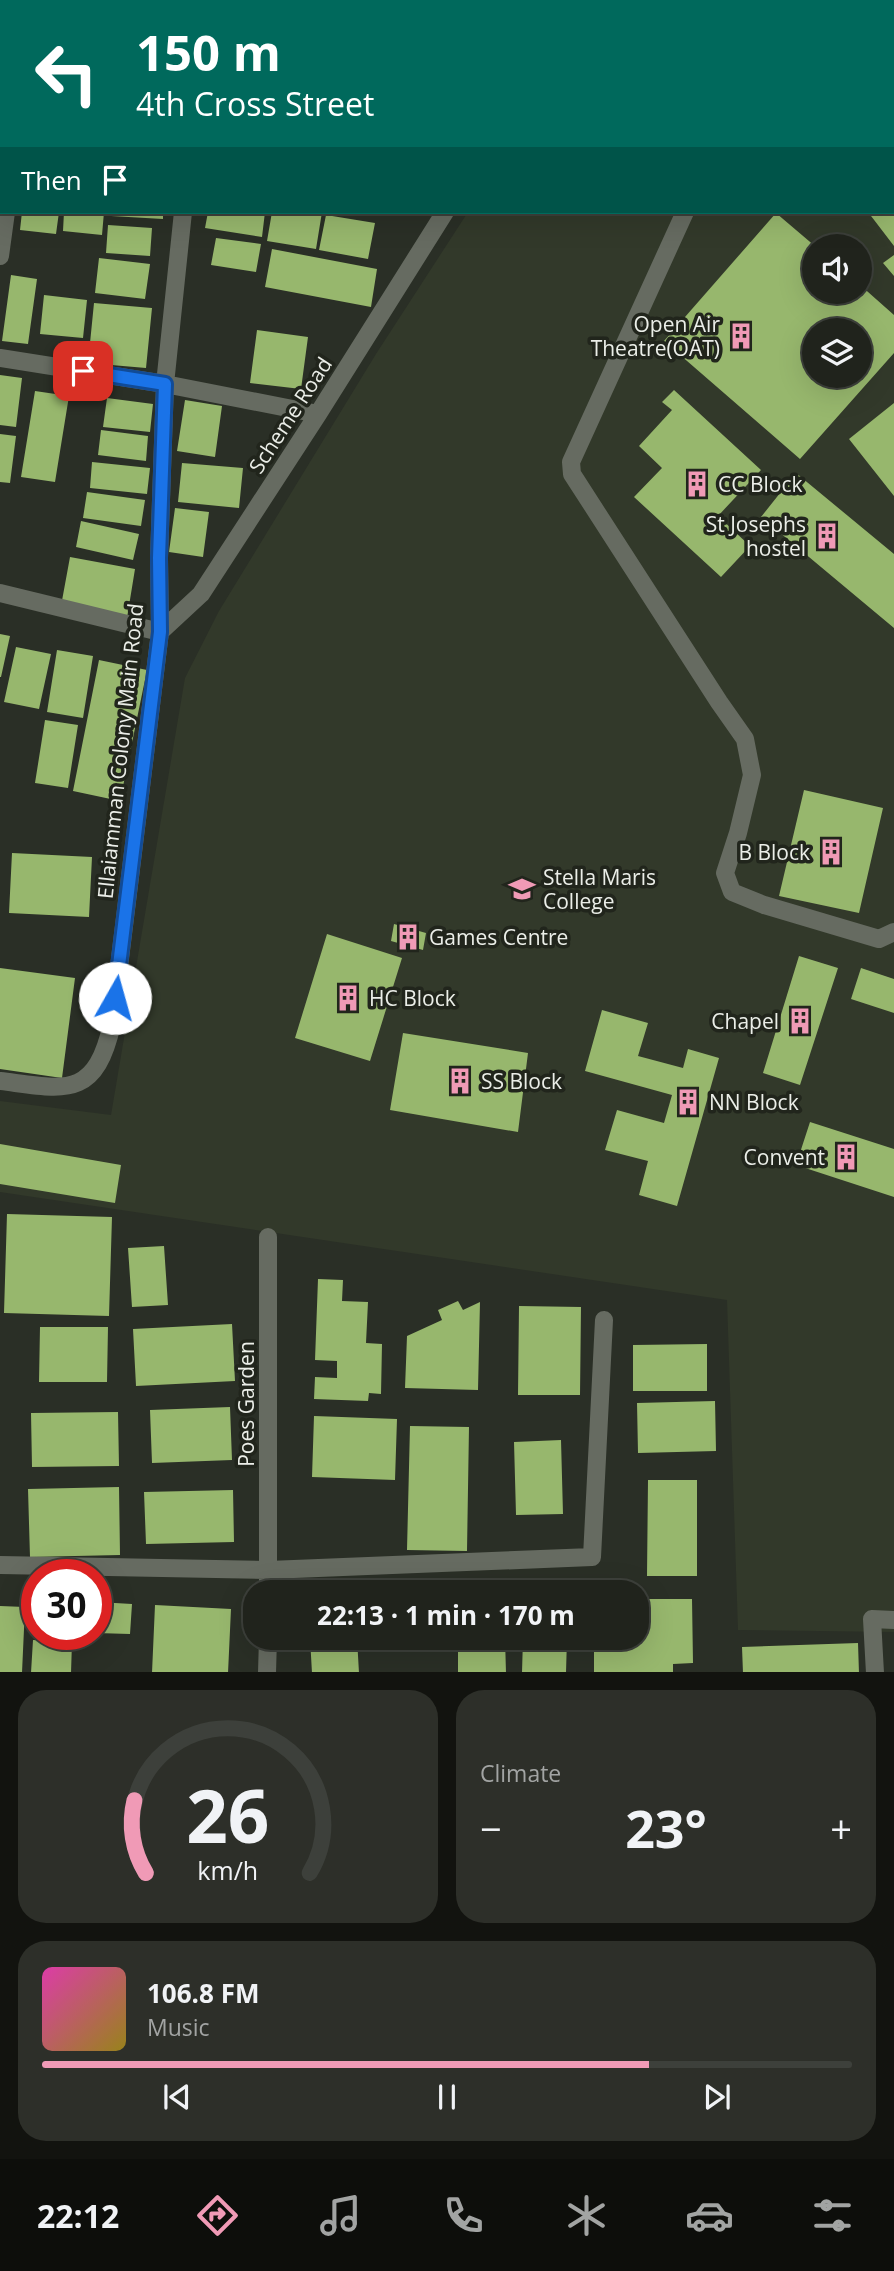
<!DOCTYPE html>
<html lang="en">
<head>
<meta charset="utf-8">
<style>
	body { margin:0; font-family:"Open Sans",sans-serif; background:#2d2f29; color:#f1f3f6; height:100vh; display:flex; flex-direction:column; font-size:26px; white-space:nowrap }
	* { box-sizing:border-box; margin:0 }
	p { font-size:23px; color:#a2a4a3 }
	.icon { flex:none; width:38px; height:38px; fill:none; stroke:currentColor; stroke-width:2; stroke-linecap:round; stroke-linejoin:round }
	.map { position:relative; height:1672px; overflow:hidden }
	.sheet { display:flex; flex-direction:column; gap:18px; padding:18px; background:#12130f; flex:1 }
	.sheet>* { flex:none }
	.guide { position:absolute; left:0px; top:0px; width:894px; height:214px; box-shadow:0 7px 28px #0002,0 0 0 2px #3d403b; background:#00695c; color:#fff; overflow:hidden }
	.tools { position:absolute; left:802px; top:234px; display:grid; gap:14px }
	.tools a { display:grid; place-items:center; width:70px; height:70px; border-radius:50%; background:#20231c; box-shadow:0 7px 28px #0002,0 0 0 2px #3d403b; font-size:35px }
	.speed { position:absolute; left:21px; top:1559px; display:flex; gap:14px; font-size:35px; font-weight:700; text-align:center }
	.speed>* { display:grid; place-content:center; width:91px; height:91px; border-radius:50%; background:#20231c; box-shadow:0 7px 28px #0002,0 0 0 2px #3d403b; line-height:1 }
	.speed .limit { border:10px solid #d22; background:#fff; color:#111 }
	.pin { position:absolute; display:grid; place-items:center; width:60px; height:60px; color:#fff; margin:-30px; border-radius:14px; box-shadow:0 4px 10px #0006 }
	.me { position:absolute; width:77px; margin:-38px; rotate:7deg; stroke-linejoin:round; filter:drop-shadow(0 0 5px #0008) }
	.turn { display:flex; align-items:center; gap:24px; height:147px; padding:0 21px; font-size:32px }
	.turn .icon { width:91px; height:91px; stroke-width:2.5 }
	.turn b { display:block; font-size:49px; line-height:60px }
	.then { display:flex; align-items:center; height:66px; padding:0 21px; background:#0003; gap:14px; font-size:26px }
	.big { font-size:52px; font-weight:700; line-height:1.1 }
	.sheet .widget { flex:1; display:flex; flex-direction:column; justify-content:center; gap:10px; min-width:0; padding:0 24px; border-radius:28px; background:#2d2f29 }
	.sheet .dial { align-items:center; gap:0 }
	.dial svg { height:182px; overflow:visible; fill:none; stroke:#3d403b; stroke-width:7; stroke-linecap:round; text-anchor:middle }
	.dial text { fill:#f1f3f6; stroke:none }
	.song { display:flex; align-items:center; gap:21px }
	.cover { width:84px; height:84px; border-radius:10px; background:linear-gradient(135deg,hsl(320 70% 55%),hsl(50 70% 35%)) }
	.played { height:7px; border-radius:4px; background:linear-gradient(90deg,#f09ab6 75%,#3d403b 75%) }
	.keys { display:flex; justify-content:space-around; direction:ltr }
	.heat { display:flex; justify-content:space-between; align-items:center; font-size:38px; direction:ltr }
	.sheet .tiles { flex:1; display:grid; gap:18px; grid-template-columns:1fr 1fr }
	.widget:last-child { grid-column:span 2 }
	.trip { position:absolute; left:243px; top:1580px; width:406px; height:70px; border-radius:28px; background:#20231c; box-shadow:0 7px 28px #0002,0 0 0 2px #3d403b; font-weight:700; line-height:70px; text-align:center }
	.menu { display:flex; height:112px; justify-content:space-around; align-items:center; background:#0d0e0b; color:#a2a4a3 }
	.menu .icon { width:49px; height:49px }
	.menu .selected { color:#f09ab6 }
	.menu b { font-size:32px; color:#f1f3f6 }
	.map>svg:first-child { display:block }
	.built { fill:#32392a; fill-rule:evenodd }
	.building { fill:#97b76d; fill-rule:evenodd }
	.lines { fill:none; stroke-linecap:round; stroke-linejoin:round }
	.minor { stroke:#666b61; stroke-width:18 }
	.route-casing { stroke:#114b97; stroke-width:18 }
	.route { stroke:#1a73e8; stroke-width:12 }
	.labels { text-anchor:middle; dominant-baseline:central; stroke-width:7; stroke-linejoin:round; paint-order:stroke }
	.poi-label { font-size:21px; fill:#ebeee8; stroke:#21251c; text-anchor:start }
	.street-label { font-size:21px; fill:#ebeee8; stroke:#21251c }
</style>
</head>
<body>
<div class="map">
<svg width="894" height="1673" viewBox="0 0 894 1673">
	<rect width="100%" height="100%" fill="#2a2f26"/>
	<path class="built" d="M605 0H894V1632L738 1630 727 1300 0 1192V1101L111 1115 185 678 219 611 376 354 468 212H892V2H604ZM814 247H859V292H814ZM814 331H859V376H814Z"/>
	<path class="building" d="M22 212H59L56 234 20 230Z
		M64 212H104L102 235 63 231Z
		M112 212H163V219L111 216Z
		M208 212H265L262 237 205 228Z
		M272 212H322L316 249 267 241Z
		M868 212H894V246Z
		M776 213 816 247H814V292H859V284L894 315V353L800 459 664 341ZM814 331H859V376H814Z
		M326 215 375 223 368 259 319 250Z
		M108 225 152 228 150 256 106 253Z
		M216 238 261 244 256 272 211 265Z
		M272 249 377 269 371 307 265 287Z
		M894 255V276L883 263Z
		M99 258 150 264 145 299 95 293Z
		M11 275 37 279 28 344 2 341Z
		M44 295 87 300 83 338 40 334Z
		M94 303 152 308 146 368 88 363Z
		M257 330 308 337 301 389 250 383Z
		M0 375 22 378 16 427 0 425Z
		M674 390 761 470 718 516 750 546 721 577 634 497 662 468 639 446 672 410 662 402Z
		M35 391 69 396 55 482 21 477Z
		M107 398 153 404 150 432 103 427Z
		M185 400 222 406 215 457 177 451Z
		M894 403V496L849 439Z
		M101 430 148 436 146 461 98 455Z
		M0 434 16 436 10 483 0 482Z
		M92 462 150 468 147 494 90 488Z
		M182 463 243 468 239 508 178 502Z
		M796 473 894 554V628L761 517Z
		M87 492 145 500 141 526 83 518Z
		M175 508 209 512 203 557 169 552Z
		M81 521 139 534 133 560 76 547Z
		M70 557 135 569 127 618 61 606Z
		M0 634 10 636 1 677H0Z
		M16 647 51 654 39 709 4 702Z
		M57 650 93 656 83 718 47 712Z
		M99 660 147 670 120 801 73 791Z
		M45 720 78 725 68 788 35 783Z
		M804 790 883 808 859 913 779 896Z
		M12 853 92 857 89 917 9 913Z
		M394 924 426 933 423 950 391 941Z
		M327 934 402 958 370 1061 295 1038Z
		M799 956 838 968 800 1085 763 1073Z
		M0 968 75 978 62 1078 0 1069Z
		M861 968 894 979V1013L851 999Z
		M602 1010 648 1023 638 1056 683 1068 688 1049 719 1058 677 1206 639 1195 648 1161 605 1150 617 1110 664 1123 672 1095 585 1071Z
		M403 1033 528 1053 518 1132 390 1110Z
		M810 1122 894 1149V1197L796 1165Z
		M0 1144 121 1165 115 1203 0 1184Z
		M7 1214 112 1217 109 1316 4 1313Z
		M164 1246 168 1305 132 1307 128 1248Z
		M318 1279 343 1280 342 1301 368 1302 366 1343 382 1344 381 1394 369 1393 368 1401 314 1399 315 1377 337 1378V1361L315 1360Z
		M458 1301 463 1310 480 1302 478 1390 405 1388 407 1336 442 1320 438 1310Z
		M519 1306 581 1307 580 1395H518Z
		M232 1324 235 1381 136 1386 133 1329Z
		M40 1327H108L107 1382H39Z
		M707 1344V1391H633V1345Z
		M715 1401 716 1451 638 1453 637 1403Z
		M230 1407 232 1460 152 1463 150 1410Z
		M118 1412 119 1466 32 1467 31 1413Z
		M314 1416 397 1419 395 1480 312 1477Z
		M410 1426 469 1427 467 1551 407 1550Z
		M561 1440 563 1514 516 1515 514 1442Z
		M648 1480H697V1576H647Z
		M119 1487 120 1555 30 1557 28 1489Z
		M233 1490 234 1542 146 1544 144 1492Z
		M637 1599H692L693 1663 673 1664V1673H594V1638H637Z
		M98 1602 132 1604 130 1634 96 1633Z
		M155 1605 231 1609 228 1673H152Z
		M0 1606 25 1607 22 1673H0Z
		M310 1638H357L359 1673H312Z
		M458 1638H505L506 1673H458Z
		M523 1638H567L566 1673H522Z
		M33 1640 72 1642 71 1673H31Z
		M858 1643 859 1673H743L742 1647Z"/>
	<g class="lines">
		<path class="minor" d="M448 0 457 2
			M34 2 35 0
			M212 2V0
			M589 2 590 0
			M777 2 778 0
			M685 212 571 462 572 474 719 702 745 739 752 775 738 833 725 873 732 892 764 905 879 939 894 932
			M0 256 6 212
			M0 358 165 384 318 414
			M0 593 160 632 201 594 318 414 445 212
			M0 1081C65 1089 95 1100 112 1024L160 632 159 558 165 384 183 212
			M268 1237V1592
			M0 1565 269 1570 592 1557 604 1320
			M267 1673 268 1638
			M875 1673 872 1619 894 1620"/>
	</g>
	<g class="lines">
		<g class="route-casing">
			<path id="route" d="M83 371 165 384 159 558 160 632 115 998"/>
		</g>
		<use href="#route" class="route"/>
	</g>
	<defs>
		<g id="building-bare" transform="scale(2.1)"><path d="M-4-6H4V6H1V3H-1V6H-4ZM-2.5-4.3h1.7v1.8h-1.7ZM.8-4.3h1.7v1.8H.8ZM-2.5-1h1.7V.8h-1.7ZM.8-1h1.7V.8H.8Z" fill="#f09ab6" stroke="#21251c" stroke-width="2.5" paint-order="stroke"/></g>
		<g id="university-bare" transform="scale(2.1)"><path d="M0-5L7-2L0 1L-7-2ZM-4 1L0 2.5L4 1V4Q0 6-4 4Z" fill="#f09ab6" stroke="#21251c" stroke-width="2.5" paint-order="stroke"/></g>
	</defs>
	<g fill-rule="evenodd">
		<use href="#building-bare" x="741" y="336"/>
		<use href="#building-bare" x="697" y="484"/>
		<use href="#building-bare" x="827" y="536"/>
		<use href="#building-bare" x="831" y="852"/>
		<use href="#university-bare" x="522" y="889"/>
		<use href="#building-bare" x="408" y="937"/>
		<use href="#building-bare" x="348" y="998"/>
		<use href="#building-bare" x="800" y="1021"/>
		<use href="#building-bare" x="460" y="1081"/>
		<use href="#building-bare" x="688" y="1102"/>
		<use href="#building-bare" x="846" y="1157"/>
	</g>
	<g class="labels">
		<g class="poi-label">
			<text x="720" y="324" text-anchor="end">Open Air<tspan x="720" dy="24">Theatre(OAT)</tspan></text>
			<text x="718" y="484">CC Block</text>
			<text x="806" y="524" text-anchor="end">St Josephs<tspan x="806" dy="24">hostel</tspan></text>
			<text x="810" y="852" text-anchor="end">B Block</text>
			<text x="543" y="877">Stella Maris<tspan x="543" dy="24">College</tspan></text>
			<text x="429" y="937">Games Centre</text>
			<text x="369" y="998">HC Block</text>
			<text x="779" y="1021" text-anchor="end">Chapel</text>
			<text x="481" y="1081">SS Block</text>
			<text x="709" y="1102">NN Block</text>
			<text x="825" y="1157" text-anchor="end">Convent</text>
		</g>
		<g class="street-label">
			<text transform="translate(290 415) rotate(-57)">Scheme Road</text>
			<text transform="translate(120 751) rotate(-84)">Ellaiamman Colony Main Road</text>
			<text transform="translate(246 1404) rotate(-90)">Poes Garden</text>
		</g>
	</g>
</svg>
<div class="tools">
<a><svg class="icon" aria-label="sound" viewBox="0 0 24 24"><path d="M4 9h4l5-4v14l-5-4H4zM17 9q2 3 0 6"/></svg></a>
<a><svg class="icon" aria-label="layers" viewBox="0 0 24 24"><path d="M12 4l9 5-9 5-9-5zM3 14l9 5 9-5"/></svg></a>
</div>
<div class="speed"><div class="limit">30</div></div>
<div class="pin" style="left:83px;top:371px;background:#d93025"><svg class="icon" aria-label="arrive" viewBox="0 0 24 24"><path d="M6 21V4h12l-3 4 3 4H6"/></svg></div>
<svg class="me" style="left:115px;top:998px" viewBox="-20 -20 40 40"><circle r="19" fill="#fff"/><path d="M0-13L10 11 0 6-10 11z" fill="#1a73e8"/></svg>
<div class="trip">22:13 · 1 min · 170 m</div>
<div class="guide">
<div class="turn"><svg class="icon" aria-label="left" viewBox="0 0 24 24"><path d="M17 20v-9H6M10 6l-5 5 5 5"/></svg><div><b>150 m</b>4th Cross Street</div></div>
<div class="then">Then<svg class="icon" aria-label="arrive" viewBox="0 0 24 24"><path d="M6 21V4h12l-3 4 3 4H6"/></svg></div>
</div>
</div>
<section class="sheet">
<div class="tiles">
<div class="widget dial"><svg viewBox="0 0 100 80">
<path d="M14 69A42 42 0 1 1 86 69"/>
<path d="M14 69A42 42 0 0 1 9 37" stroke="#f09ab6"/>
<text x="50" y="56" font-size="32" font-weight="700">26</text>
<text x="50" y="72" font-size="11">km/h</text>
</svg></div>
<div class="widget"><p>Climate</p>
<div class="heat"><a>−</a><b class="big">23°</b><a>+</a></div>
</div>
<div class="widget">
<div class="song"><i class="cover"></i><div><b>106.8 FM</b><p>Music</p></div></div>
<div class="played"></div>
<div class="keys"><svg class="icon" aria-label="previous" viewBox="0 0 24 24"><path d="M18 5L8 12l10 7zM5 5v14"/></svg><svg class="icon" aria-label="pause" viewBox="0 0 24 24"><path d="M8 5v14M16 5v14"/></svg><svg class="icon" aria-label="next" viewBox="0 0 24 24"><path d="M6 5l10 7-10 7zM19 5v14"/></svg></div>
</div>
</div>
</section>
<nav class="menu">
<b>22:12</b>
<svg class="icon selected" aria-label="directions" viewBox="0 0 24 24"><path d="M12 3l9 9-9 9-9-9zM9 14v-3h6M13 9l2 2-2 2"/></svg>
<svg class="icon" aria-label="music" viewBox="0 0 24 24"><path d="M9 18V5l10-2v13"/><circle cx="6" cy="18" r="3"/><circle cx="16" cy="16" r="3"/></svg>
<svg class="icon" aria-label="phone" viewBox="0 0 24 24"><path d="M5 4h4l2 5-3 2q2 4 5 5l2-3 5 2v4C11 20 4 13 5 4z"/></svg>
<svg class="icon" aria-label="climate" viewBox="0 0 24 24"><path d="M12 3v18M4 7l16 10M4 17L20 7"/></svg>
<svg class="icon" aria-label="car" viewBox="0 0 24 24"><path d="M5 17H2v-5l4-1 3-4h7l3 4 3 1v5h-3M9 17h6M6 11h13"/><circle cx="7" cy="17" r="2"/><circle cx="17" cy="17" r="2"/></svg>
<svg class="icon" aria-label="filters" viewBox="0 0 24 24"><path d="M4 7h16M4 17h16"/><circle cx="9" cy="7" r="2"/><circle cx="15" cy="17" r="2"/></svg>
</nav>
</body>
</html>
